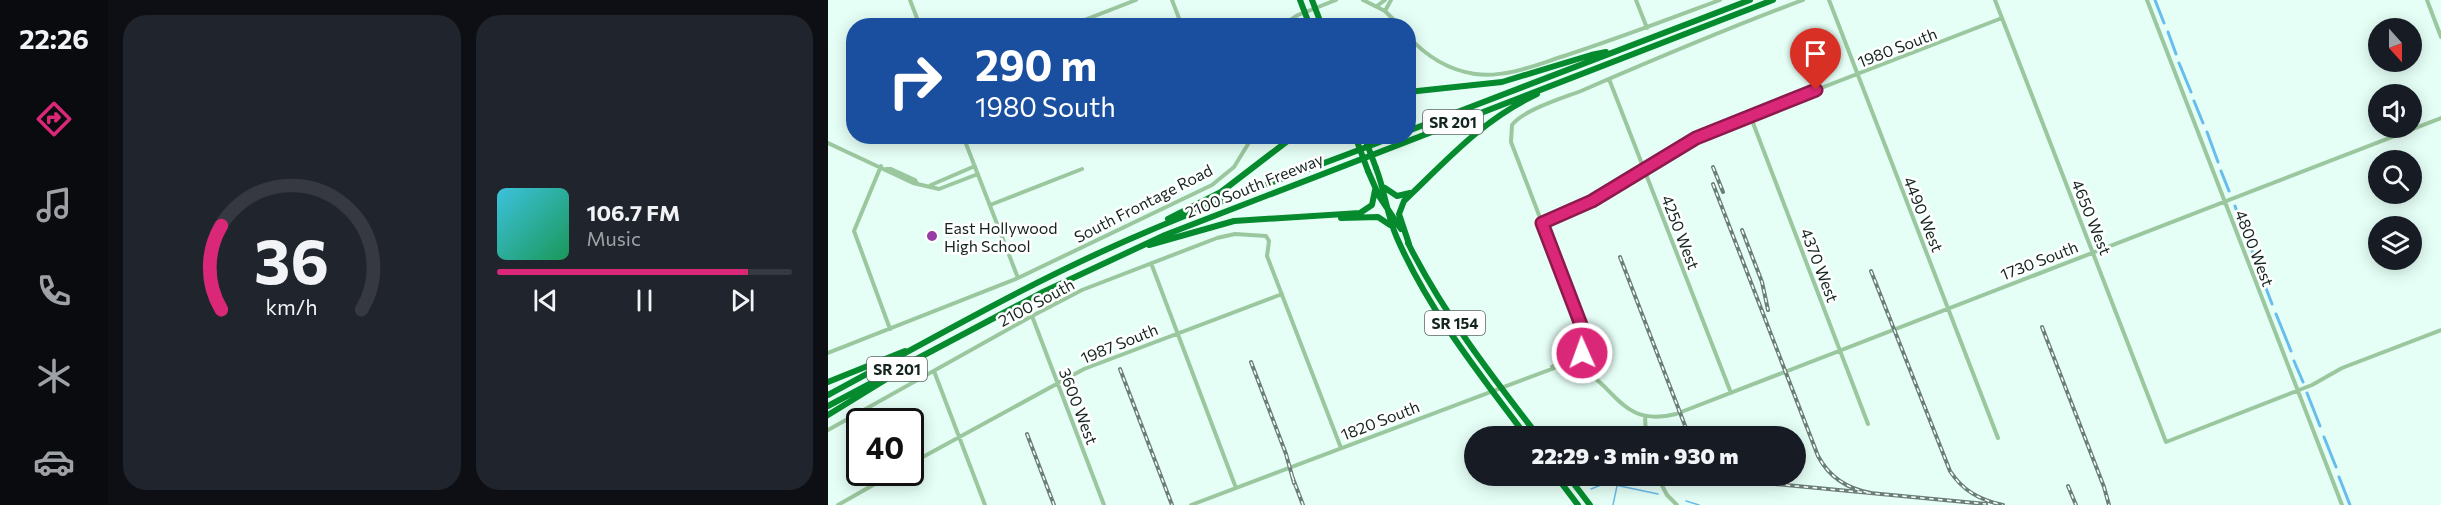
<!DOCTYPE html>
<html lang="en">
<head>
<meta charset="utf-8">
<style>
	body { margin:0; font-family:Commissioner,sans-serif; background:#20242c; color:#f1f3f6; height:100vh; display:flex; flex-direction:column; font-size:22px; white-space:nowrap }
	* { box-sizing:border-box; margin:0 }
	p { font-size:20px; color:#9ea1a6 }
	.icon { flex:none; width:33px; height:33px; fill:none; stroke:currentColor; stroke-width:2; stroke-linecap:round; stroke-linejoin:round }
	.map { position:relative; flex:1; overflow:hidden }
	.drawer { display:flex; flex-direction:column; gap:15px; padding:15px; background:#0d0f14; width:720px }
	.drawer>* { flex:none }
	.banner { position:absolute; left:18px; top:18px; width:570px; height:126px; border-radius:24px; box-shadow:0 3px 15px #0003; background:#1a4fa0; color:#fff; overflow:hidden }
	.needle { width:39px; rotate:159deg }
	.fabs { position:absolute; left:1540px; top:18px; display:grid; gap:12px }
	.fabs a { display:grid; place-items:center; width:54px; height:54px; border-radius:50%; background:#171b24; box-shadow:0 3px 15px #0003; font-size:30px }
	.speed { position:absolute; left:18px; top:408px; display:flex; gap:12px; font-size:30px; font-weight:700; text-align:center }
	.speed>* { display:grid; place-content:center; width:78px; height:78px; border-radius:50%; background:#171b24; box-shadow:0 3px 15px #0003; line-height:1 }
	.speed .limit { border:3px solid #111; border-radius:9px; background:#fff; color:#111 }
	.pin { position:absolute; display:grid; place-items:center; width:51px; height:51px; color:#fff; margin:-62px -26px; border-radius:50% 50% 50% 0; rotate:-45deg; box-shadow:0 0 6px #0007 }
	.pin .icon { rotate:45deg }
	.me { position:absolute; width:66px; margin:-33px; rotate:358deg; stroke-linejoin:round; filter:drop-shadow(0 0 4px #0008) }
	.turn { display:flex; align-items:center; gap:21px; height:126px; padding:0 30px; font-size:27px }
	.turn .icon { width:78px; height:78px; stroke-width:2.5 }
	.turn b { display:block; font-size:42px; line-height:51px }
	.drawer .widget { flex:1; display:flex; flex-direction:column; justify-content:center; gap:9px; min-width:0; padding:0 21px; border-radius:24px; background:#20242c }
	.drawer .dial { align-items:center; gap:0 }
	.dial svg { height:156px; overflow:visible; fill:none; stroke:#363941; stroke-width:7; stroke-linecap:round; text-anchor:middle }
	.dial text { fill:#f1f3f6; stroke:none }
	.song { display:flex; align-items:center; gap:18px }
	.cover { width:72px; height:72px; border-radius:9px; background:linear-gradient(135deg,hsl(190 70% 55%),hsl(150 70% 35%)) }
	.played { height:6px; border-radius:3px; background:linear-gradient(90deg,#db2777 85%,#363941 85%) }
	.keys { display:flex; justify-content:space-around; direction:ltr }
	.drawer .tiles { flex:1; display:grid; gap:15px; grid-template-columns:repeat(2,1fr) }
	.trip { position:absolute; left:636px; top:426px; width:342px; height:60px; border-radius:30px; background:#171b24; box-shadow:0 3px 15px #0003; font-weight:800; line-height:60px; text-align:center }
	main { display:flex; flex:1; min-height:0 }
	.menu { display:flex; flex-direction:column; width:108px; justify-content:space-around; align-items:center; background:#090b0e; color:#9ea1a6 }
	.menu .icon { width:42px; height:42px }
	.menu .active { color:#db2777 }
	.menu b { font-size:27px; color:#f1f3f6 }
	.map>svg:first-child { display:block }
	.lines { fill:none; stroke-linecap:round; stroke-linejoin:round }
	.stream { stroke:#68bdec; stroke-width:1.5 }
	.canal { stroke:#68bdec; stroke-width:3 }
	.minor { stroke:#9bc79e; stroke-width:4 }
	.highway { stroke:#058b2d; stroke-width:6 }
	.rail-casing { stroke:#6a7f78; stroke-width:4 }
	.rail { stroke:#fff; stroke-width:1.5; stroke-dasharray:4.5; stroke-linecap:butt }
	.highway-bridge { stroke:#058b2d; stroke-width:6 }
	.route-casing { stroke:#8e194d; stroke-width:15 }
	.route { stroke:#db2777; stroke-width:10 }
	.poi-dot { fill:#983ca6; stroke:#fff; stroke-width:2 }
	.labels { text-anchor:middle; dominant-baseline:central; stroke-width:5; stroke-linejoin:round; paint-order:stroke }
	.shield { fill:#fff; stroke:#5a6663; stroke-width:1.5 }
	.shield-label { font-size:15px; font-weight:bold; fill:#142520 }
	.street-label { font-size:16px; fill:#142520; stroke:#fff }
	.poi-label { font-size:16px; fill:#142520; stroke:#fff; text-anchor:start }
</style>
</head>
<body>
<main>
<nav class="menu">
<b>22:26</b>
<svg class="icon active" aria-label="directions" viewBox="0 0 24 24"><path d="M12 3l9 9-9 9-9-9zM9 14v-3h6M13 9l2 2-2 2"/></svg>
<svg class="icon" aria-label="music" viewBox="0 0 24 24"><path d="M9 18V5l10-2v13"/><circle cx="6" cy="18" r="3"/><circle cx="16" cy="16" r="3"/></svg>
<svg class="icon" aria-label="phone" viewBox="0 0 24 24"><path d="M5 4h4l2 5-3 2q2 4 5 5l2-3 5 2v4C11 20 4 13 5 4z"/></svg>
<svg class="icon" aria-label="climate" viewBox="0 0 24 24"><path d="M12 3v18M4 7l16 10M4 17L20 7"/></svg>
<svg class="icon" aria-label="car" viewBox="0 0 24 24"><path d="M5 17H2v-5l4-1 3-4h7l3 4 3 1v5h-3M9 17h6M6 11h13"/><circle cx="7" cy="17" r="2"/><circle cx="17" cy="17" r="2"/></svg>
</nav>
<section class="drawer">
<div class="tiles">
<div class="widget dial"><svg viewBox="0 0 100 80">
<path d="M14 69A42 42 0 1 1 86 69"/>
<path d="M14 69A42 42 0 0 1 14 26" stroke="#db2777"/>
<text x="50" y="56" font-size="32" font-weight="700">36</text>
<text x="50" y="72" font-size="11">km/h</text>
</svg></div>
<div class="widget">
<div class="song"><i class="cover"></i><div><b>106.7 FM</b><p>Music</p></div></div>
<div class="played"></div>
<div class="keys"><svg class="icon" aria-label="previous" viewBox="0 0 24 24"><path d="M18 5L8 12l10 7zM5 5v14"/></svg><svg class="icon" aria-label="pause" viewBox="0 0 24 24"><path d="M8 5v14M16 5v14"/></svg><svg class="icon" aria-label="next" viewBox="0 0 24 24"><path d="M6 5l10 7-10 7zM19 5v14"/></svg></div>
</div>
</div>
</section>
<div class="map">
<svg width="1613" height="505" viewBox="0 0 1613 505">
	<rect width="100%" height="100%" fill="#e5fff7"/>
	<g class="lines">
		<path class="stream" d="M763 489 778 483 830 494
			M858 501 871 505
			M785 505 789 486"/>
		<path class="canal" d="M1327 0 1336 23
			M1340 32 1348 54
			M1351 63 1363 92
			M1366 101 1375 123
			M1379 132 1390 162
			M1393 171 1401 191
			M1407 206 1414 226
			M1418 236 1433 273
			M1436 283 1444 304
			M1448 314 1463 351
			M1466 361 1475 382
			M1479 393 1492 426
			M1496 437 1508 467
			M1511 477 1522 505"/>
		<path class="minor" d="M82 0 92 26
			M344 0 354 26
			M535 0 557 11 572 26
			M808 0 819 28
			M1001 0 1170 438
			M1167 0 1338 442 1484 385 1514 368 1613 330
			M1319 0 1514 505
			M1599 0 1613 37
			M549 6 557 0
			M557 11 563 0
			M241 26 308 0
			M453 26 470 15 508 0
			M580 36C598 56 620 70 647 74 678 78 708 65 736 56 789 39 841 19 892 0
			M781 79 903 393
			M922 115 1040 424
			M135 136 190 278
			M0 143 85 183 111 189 150 174
			M53 166 26 231 62 329
			M58 169H63L87 180 89 183
			M103 185 147 166
			M162 205 254 169
			M714 223C776 199 827 157 887 129L1174 18
			M323 263 408 488
			M204 316 276 505
			M0 353 190 278 384 185 406 167 425 136
			M724 367C742 356 752 345 751 323
			M751 369 756 339 755 330 683 142 684 125C695 110 735 98 753 91 827 59 900 28 975 0
			M106 371 157 505
			M817 416 818 436
			M0 430 204 316 254 290 389 238 407 234 438 236 441 241 439 256 513 448
			M82 464 256 369 454 294
			M829 476 839 495 849 505
			M10 505 68 472
			M363 505 729 367C788 364 781 431 848 414L1613 118"/>
		<path class="highway" d="M472 0 482 26
			M484 0 494 26
			M580 92 674 82 763 55 778 52
			M580 131 922 0
			M548 168C557 191 559 216 569 238 601 311 651 373 698 436
			M540 171 551 196 573 229
			M557 188 569 196 582 193
			M513 218 550 217 562 225
			M340 219 393 192 466 136
			M580 243C615 313 663 375 710 436
			M581 244 571 214 576 201C620 159 654 120 709 94
			M321 245 406 221 532 213 544 205 547 190
			M0 382 77 351
			M0 395C104 339 207 279 316 233 398 197 484 169 567 136
			M0 406 215 292 337 235 945 0
			M0 415 65 375
			M728 476 750 505
			M740 476 762 505"/>
		<g class="rail-casing">
			<path id="rail" d="M885 167 895 192
				M885 184 990 456C1001 477 1020 489 1043 493
				M914 230 934 282 940 310
				M792 257 861 436
				M1043 271 1122 471C1135 491 1152 500 1175 505
				M1214 327 1276 487 1281 505
				M423 362 458 454 466 483
				M292 369 344 505
				M199 434 226 505
				M464 476 475 505
				M904 480 1158 504
				M1240 486 1248 505"/>
		</g>
		<use href="#rail" class="rail"/>
		<path class="highway-bridge" d="M527 136 540 171
			M536 136 548 168"/>
	</g>
	<g class="lines">
		<g class="route-casing">
			<path id="route" d="M754 353 755 330 714 223 764 201 868 138 988 90"/>
		</g>
		<use href="#route" class="route"/>
	</g>
	<circle class="poi-dot" cx="104" cy="236" r="6"/>
	<g class="labels">
		<g class="shield">
			<rect x="595" y="110" width="60" height="24" rx="4.5"/>
			<rect x="597" y="311" width="60" height="24" rx="4.5"/>
			<rect x="39" y="357" width="60" height="24" rx="4.5"/>
		</g>
		<g class="shield-label">
			<text x="625" y="122">SR 201</text>
			<text x="627" y="323">SR 154</text>
			<text x="69" y="369">SR 201</text>
		</g>
		<g class="street-label">
			<text transform="translate(1069 47) rotate(-21)">1980 South</text>
			<text transform="translate(426 185) rotate(-22)">2100 South Freeway</text>
			<text transform="translate(315 203) rotate(-27)">South Frontage Road</text>
			<text transform="translate(1096 214) rotate(68)">4490 West</text>
			<text transform="translate(1264 217) rotate(68)">4650 West</text>
			<text transform="translate(853 232) rotate(69)">4250 West</text>
			<text transform="translate(1427 248) rotate(69)">4800 West</text>
			<text transform="translate(1211 260) rotate(-21)">1730 South</text>
			<text transform="translate(992 265) rotate(69)">4370 West</text>
			<text transform="translate(208 302) rotate(-28)">2100 South</text>
			<text transform="translate(291 343) rotate(-22)">1987 South</text>
			<text transform="translate(251 406) rotate(69)">3600 West</text>
			<text transform="translate(552 420) rotate(-21)">1820 South</text>
		</g>
		<g class="poi-label">
			<text x="116" y="227">East Hollywood<tspan x="116" dy="18">High School</tspan></text>
		</g>
	</g>
</svg>
<div class="fabs">
<a><svg class="needle" viewBox="-14 -14 28 28"><path d="M0-13l5 13h-10z" fill="#e53935"/><path d="M0 13l5-13h-10z" fill="#9ea1a6"/></svg></a>
<a><svg class="icon" aria-label="sound" viewBox="0 0 24 24"><path d="M4 9h4l5-4v14l-5-4H4zM17 9q2 3 0 6"/></svg></a>
<a><svg class="icon" aria-label="search" viewBox="0 0 24 24"><circle cx="10" cy="10" r="6"/><path d="M15 15l6 6"/></svg></a>
<a><svg class="icon" aria-label="layers" viewBox="0 0 24 24"><path d="M12 4l9 5-9 5-9-5zM3 14l9 5 9-5"/></svg></a>
</div>
<div class="speed"><div class="limit">40</div></div>
<div class="pin" style="left:988px;top:90px;background:#d93025"><svg class="icon" aria-label="arrive" viewBox="0 0 24 24"><path d="M6 21V4h12l-3 4 3 4H6"/></svg></div>
<svg class="me" style="left:754px;top:353px" viewBox="-20 -20 40 40"><circle r="17" fill="#db2777" stroke="#fff" stroke-width="3"/><path d="M0-11L8 9 0 5-8 9z" fill="#fff"/></svg>
<div class="trip">22:29 · 3 min · 930 m</div>
<div class="banner">
<div class="turn"><svg class="icon" aria-label="right" viewBox="0 0 24 24"><path d="M7 20v-9h11M14 6l5 5-5 5"/></svg><div><b>290 m</b>1980 South</div></div>
</div>
</div>
</main>
</body>
</html>
